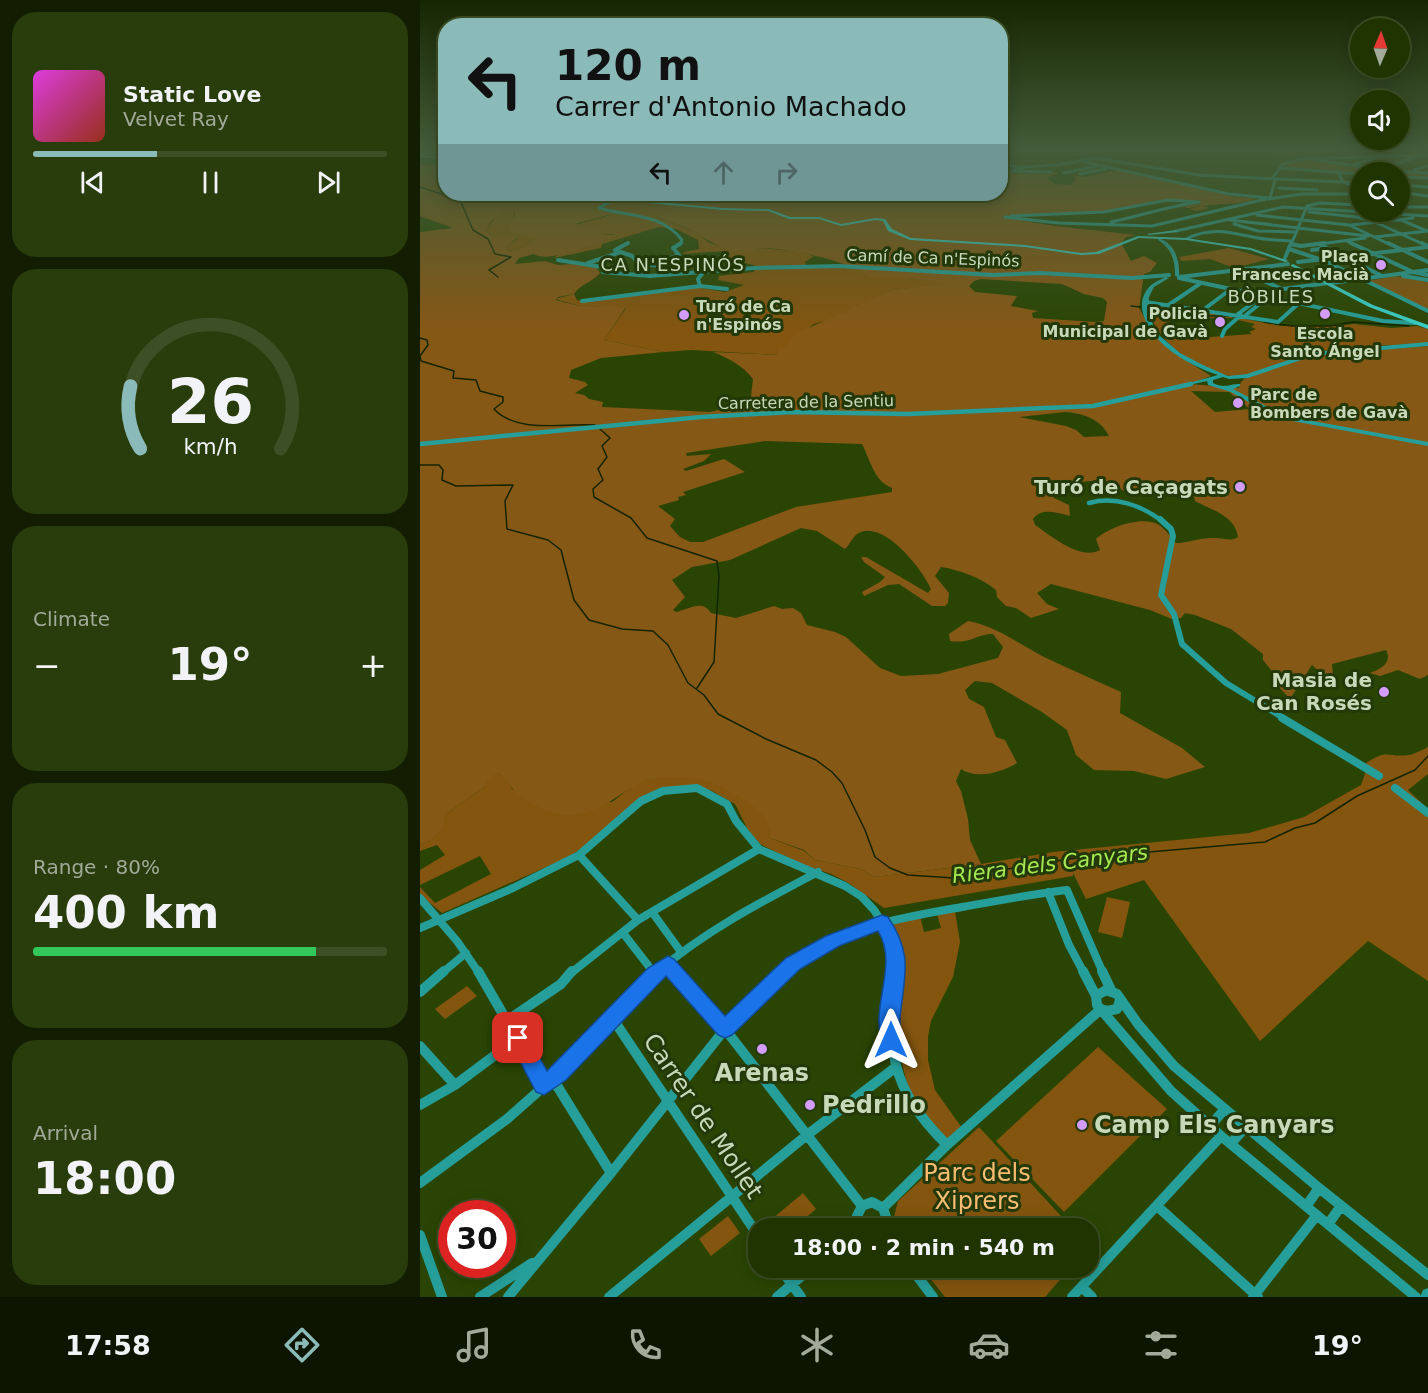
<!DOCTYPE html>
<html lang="en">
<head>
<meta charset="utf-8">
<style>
	body { margin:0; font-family:"DejaVu Sans",sans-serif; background:#283c0c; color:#f1f3f6; height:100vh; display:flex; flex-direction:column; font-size:22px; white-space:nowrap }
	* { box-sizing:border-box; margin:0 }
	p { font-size:20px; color:#a2aa99 }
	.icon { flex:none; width:33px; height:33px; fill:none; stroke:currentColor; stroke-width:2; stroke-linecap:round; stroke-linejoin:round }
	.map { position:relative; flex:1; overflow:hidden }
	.drawer { display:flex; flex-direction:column; gap:12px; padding:12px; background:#121d01; width:420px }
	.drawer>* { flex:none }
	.banner { position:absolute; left:18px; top:18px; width:570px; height:183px; border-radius:24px; box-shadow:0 3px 15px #0003,0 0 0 2px #3d4f24; background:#8bbbb9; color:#111; overflow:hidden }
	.needle { width:39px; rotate:2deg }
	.tools { position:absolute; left:930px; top:18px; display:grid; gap:12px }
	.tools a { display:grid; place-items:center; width:60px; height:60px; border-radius:50%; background:#203402; box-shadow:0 3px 15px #0003,0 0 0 2px #3d4f24; font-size:30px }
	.speed { position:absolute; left:18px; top:1200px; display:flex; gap:12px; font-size:30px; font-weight:700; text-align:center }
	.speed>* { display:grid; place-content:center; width:78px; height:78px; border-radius:50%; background:#203402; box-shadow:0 3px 15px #0003,0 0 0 2px #3d4f24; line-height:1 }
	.speed .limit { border:9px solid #d22; background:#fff; color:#111 }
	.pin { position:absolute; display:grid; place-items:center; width:51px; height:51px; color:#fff; margin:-26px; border-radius:12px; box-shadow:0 3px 9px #0006 }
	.me { position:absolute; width:66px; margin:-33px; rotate:0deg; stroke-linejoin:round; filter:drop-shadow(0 0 4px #0008) }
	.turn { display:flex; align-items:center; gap:21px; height:126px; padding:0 18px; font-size:27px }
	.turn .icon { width:78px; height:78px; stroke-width:2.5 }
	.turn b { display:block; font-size:42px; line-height:51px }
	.lanes { display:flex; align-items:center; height:57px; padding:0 18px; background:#0003; justify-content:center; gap:30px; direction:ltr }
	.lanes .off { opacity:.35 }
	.big { font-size:45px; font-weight:600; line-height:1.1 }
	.drawer .widget { flex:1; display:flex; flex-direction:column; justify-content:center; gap:9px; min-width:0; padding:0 21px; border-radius:24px; background:#283c0c }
	.drawer .dial { align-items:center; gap:0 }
	.dial svg { height:156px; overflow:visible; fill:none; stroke:#3d4f24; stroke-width:7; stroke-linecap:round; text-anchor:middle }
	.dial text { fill:#f1f3f6; stroke:none }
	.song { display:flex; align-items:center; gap:18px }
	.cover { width:72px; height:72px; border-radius:9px; background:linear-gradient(135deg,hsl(300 70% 55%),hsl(10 70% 35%)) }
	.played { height:6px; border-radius:3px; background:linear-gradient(90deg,#8bbbb9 35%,#3d4f24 35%) }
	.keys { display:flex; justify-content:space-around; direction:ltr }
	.heat { display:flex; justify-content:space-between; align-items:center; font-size:33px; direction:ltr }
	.charge { height:9px; border-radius:4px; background:linear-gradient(90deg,#34c759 80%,#3d4f24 0) }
	.trip { position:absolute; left:328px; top:1218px; width:351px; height:60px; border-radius:24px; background:#203402; box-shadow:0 3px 15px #0003,0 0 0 2px #3d4f24; font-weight:600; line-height:60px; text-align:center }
	.tab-bar { display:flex; height:96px; justify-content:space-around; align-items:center; background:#0d1501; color:#a2aa99 }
	.tab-bar .icon { width:42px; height:42px }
	.tab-bar .selected { color:#8bbbb9 }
	.tab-bar b { font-size:27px; color:#f1f3f6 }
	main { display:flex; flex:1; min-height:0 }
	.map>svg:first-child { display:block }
	.green { fill:#83550f }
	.forest { fill:#865816; fill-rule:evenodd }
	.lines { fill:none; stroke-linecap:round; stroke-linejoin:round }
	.stream { stroke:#132400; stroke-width:1.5 }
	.minor-far5 { stroke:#269e99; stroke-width:3 }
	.minor-far4 { stroke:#269e99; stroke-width:4 }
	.minor-far3 { stroke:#269e99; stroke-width:4.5 }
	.minor-far2 { stroke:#269e99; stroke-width:6 }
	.minor-far1 { stroke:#269e99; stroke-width:8 }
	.minor { stroke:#269e99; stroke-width:10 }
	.tertiary { fill:#269e99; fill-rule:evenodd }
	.secondary { fill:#39cfc9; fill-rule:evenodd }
	.route { fill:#1a73e8; stroke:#114b97; stroke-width:1.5 }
	.poi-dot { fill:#d49cfb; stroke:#24390a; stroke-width:2 }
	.labels { text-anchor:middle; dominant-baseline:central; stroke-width:6; stroke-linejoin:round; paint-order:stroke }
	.far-poi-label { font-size:16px; font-weight:bold; fill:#c8d9ba; stroke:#24390a; text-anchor:end }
	.far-street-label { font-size:16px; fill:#c8d9ba; stroke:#24390a }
	.far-neighbourhood-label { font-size:18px; letter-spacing:1.5px; fill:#c8d9ba; stroke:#24390a }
	.poi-label { font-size:20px; font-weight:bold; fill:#c8d9ba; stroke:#24390a; text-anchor:end }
	.water-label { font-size:21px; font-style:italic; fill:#a4e951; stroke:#24390a }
	.near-poi-label { font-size:24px; font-weight:bold; fill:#c8d9ba; stroke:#24390a; text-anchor:start }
	.near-street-label { font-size:24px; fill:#c8d9ba; stroke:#24390a }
	.near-park-label { font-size:24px; fill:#f9bc71; stroke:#24390a }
</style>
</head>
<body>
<main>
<section class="drawer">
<div class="widget">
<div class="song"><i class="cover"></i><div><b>Static Love</b><p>Velvet Ray</p></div></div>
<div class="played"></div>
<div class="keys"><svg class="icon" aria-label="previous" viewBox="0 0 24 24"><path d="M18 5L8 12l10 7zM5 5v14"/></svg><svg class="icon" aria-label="pause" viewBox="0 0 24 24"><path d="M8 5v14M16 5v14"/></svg><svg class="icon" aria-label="next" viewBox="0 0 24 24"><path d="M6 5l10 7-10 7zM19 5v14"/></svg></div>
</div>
<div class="widget dial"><svg viewBox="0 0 100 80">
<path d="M14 69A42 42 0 1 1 86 69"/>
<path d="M14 69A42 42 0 0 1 9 37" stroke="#8bbbb9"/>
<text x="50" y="56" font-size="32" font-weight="700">26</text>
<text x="50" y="72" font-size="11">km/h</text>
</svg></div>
<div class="widget"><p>Climate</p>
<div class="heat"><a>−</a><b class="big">19°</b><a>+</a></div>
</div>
<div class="widget"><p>Range · 80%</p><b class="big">400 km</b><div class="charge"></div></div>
<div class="widget"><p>Arrival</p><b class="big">18:00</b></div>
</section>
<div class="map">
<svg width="1008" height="1297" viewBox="0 0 1008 1297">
	<rect width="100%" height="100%" fill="#2a4503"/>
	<path class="green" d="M891 159 923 166 1008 173V178L980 177V172H940V174L864 168 869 163Z
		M203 194 221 199 284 205 282 208 237 205 255 210 237 217 273 231 290 243 322 254 343 248 380 252 394 256 385 262 386 266C407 266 434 260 448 278H490L520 283 522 285 472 290 415 318 394 324 370 343 359 355 271 350 244 352 184 340 206 308 160 306 135 299 154 294 157 300 165 302 275 287 305 292 324 285 298 280 299 276 334 272 336 266 305 257 304 251 263 254 264 252 279 249 278 240 256 229 239 227 182 244 181 248 134 258 142 252 157 250 195 234H179L182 227H165L155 225 194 214 176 208 181 198Z
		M816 196 836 199C819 205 801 203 782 206L789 208 776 211 769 209 781 206 768 208 762 206 781 204 777 201 818 198Z
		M81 209H94L95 235 116 237 104 247 89 251 88 246 98 238 75 237 66 230Z
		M809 248 849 259 814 268 790 259 761 261 759 257Z
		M976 276 1008 282V310L947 281Z
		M730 306 814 315 812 318H747L753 327 791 337 832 334 829 332 836 329 831 327 835 324 818 320 820 318 861 326H916L934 324 972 328 997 326 1008 329V343C974 346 931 345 899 352 874 357 839 376 815 376 784 376 729 339 730 306Z
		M1008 747V774L988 790 1008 809 972 788 1008 817V981L948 941 840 1041 724 880 666 899 653 873V876L464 908 427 882 411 874 378 863 340 844 328 830 315 804 292 791 277 786 243 788 149 857 22 913 0 895V887L15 903 71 874 60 856 0 885V870L25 855 17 845 0 851V845L10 841 21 829 26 814 63 788 70 777 78 773 88 779 92 789 192 802C203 794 214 783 227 780 245 776 265 775 283 779 299 782 331 801 343 812 350 820 350 829 350 838L384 851 395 860 441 869 454 877 561 864 633 852 829 833 884 817 941 785 946 771V763C969 748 967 758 989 755 995 754 1002 750 1008 747Z
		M687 897 710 902 702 938 678 932Z
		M535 911 540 942 533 977 511 1021 508 1037V1060L515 1090 542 1128 526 1142C514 1126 496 1108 489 1089 482 1067 477 1040 477 1017 478 979 488 959 468 923L500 916 504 932 521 928 517 914Z
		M47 986 57 996 25 1019 15 1009Z
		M678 1047 747 1109 644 1212 576 1141Z
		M559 1127 652 1228H471L478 1201Z
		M383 1193 396 1209 374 1228H350L346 1224Z
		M308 1216 320 1233 291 1256 279 1239Z
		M502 1268H650L625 1297H525Z"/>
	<path class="forest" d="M784 149H897L898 152C860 162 822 152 784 149Z
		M19 164 25 165 26 194H201L182 198 188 200 187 202 176 208 196 213 155 224 165 227 182 226 180 234 196 235C181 243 127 264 114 254L99 258 95 264 125 261 138 265 154 264 177 268 180 273C172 283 160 284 154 294L138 297 135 300 160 306 206 307 184 340 244 352 181 358 151 370 149 378 165 382 168 385 155 393 164 395 169 399 183 402 182 407 290 412 315 406 330 405 333 379C322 365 310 359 293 352L358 355 357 352 359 348 367 346 371 338 382 331 472 290 522 284 490 278H448C435 261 368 249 345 248 337 248 330 254 323 254 311 254 283 238 274 232 263 225 247 222 236 216L254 210 229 203 282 208 283 205 221 199 203 194H580L581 171C597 176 620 172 638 173L627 178 635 184 651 185 655 181V175L664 177 695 171 718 173 819 198 777 201 752 199 686 211 581 217 635 226 716 235 706 237 701 243 711 261 724 256 737 263 730 272 724 274 719 308 727 322V327L751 351 791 376 770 384 819 388 821 382 824 379 885 358 907 354 1008 346V675L1000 679 978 670 960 676 950 673C960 669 973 663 966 650L912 664 913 675 906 678 892 665 870 699 858 686 859 680 843 660V654L811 629 775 615 765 613 761 618 752 619 730 610 631 584 617 593 627 604 639 609 611 618 596 608 586 606 577 597 576 590C562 578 540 570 521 567L515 576 529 593 528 603 525 606H512L479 584 468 585 444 596 442 592 460 582 465 577 444 562 441 557H446L508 593 511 589C502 569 466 523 441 532 433 535 431 543 425 549L397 531 381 528 310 560 272 567 252 580 265 597 253 610 256 612C270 609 282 599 291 613L316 618 354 606 362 609 373 608 381 613 387 625 415 632 426 637 460 668 481 676 518 674 578 658 583 647 573 634C555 634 553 644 530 641L529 634 548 621C577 626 598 644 624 657 649 669 675 680 701 692L700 713 762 748 785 767 746 779 714 771 674 770 656 755 647 730 622 712 572 683 555 681 545 690 549 699 564 707 576 737 585 740 597 763C582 772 557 780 541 769L536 781 541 791 548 819 550 840 561 864 454 877 441 869 395 860 384 850 350 838C350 815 341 812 324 800 295 781 277 775 242 778 233 779 224 780 216 785 193 798 175 816 146 815 130 814 103 801 93 789 87 782 87 778 78 773L70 778 63 788 26 814 22 829 10 841 0 845V232L33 228 0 216V165ZM81 209H94L95 215 89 229 95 235 115 238 104 247 89 251 88 246 98 237H75L66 230 72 220 79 216ZM561 279 642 284 664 294 683 298 687 302 684 321 676 322 613 318 612 313 618 311 591 306 597 296 555 292 549 286 554 281ZM771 391 809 392 830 409 795 412ZM645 412C662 413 681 419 689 436L664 437 656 430 646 426 599 417ZM345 441 442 444C451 461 453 480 472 488V492L376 507 283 542H270L260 537 250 526 255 519 238 506 259 500 258 497 266 495 263 492 325 472 304 459 266 471 263 469 284 461 291 454 267 456 266 453ZM684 480 706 492 747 489 773 491 775 501C791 510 815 515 818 537 811 542 803 538 795 538 781 537 769 543 756 543 751 537 745 529 739 525 723 515 689 527 676 539L680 550C661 561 631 536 615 525L613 519C622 507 638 513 650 516L649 505 634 498 629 491 631 484Z"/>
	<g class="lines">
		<path class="stream" d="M623 149 635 155
			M972 149 1008 151
			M580 156 590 159 672 157
			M686 158 744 164
			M0 187 40 200 53 230 68 239 75 254 91 257 69 270 78 277
			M711 306 721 307
			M729 308 776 316H809
			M844 322 872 326H910L933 322 989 326
			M0 338 7 340 8 345 0 356 1 361 34 371 33 378 56 380 60 391 83 397V402L74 409C97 434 144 423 175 425
			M180 429 190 438 182 446 187 457 178 469 183 480 173 489 174 497 211 518 227 538 297 561 299 576 294 662 277 688
			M0 465H19L23 470 22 480 36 486 93 485 85 501 87 529 128 540 141 550 154 600 169 620 202 629 233 631 248 645 268 683 284 695 298 714 346 739 396 760 412 772 422 783 445 830 455 857 470 868 488 875 534 878 648 859 845 842 875 828 895 823 937 796 995 770 1008 756"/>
		<path class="minor-far5" d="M0 154 26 153
			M896 160 971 171 1008 173
			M664 162 809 194 851 198
			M580 164 600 167
			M933 165 957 157
			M860 168 940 174
			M961 168 997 157
			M994 170 1008 166
			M918 171 922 181 940 190
			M631 172 592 171 604 167 637 165 676 158 779 175 940 183
			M644 173 677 166
			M660 174 686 169
			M853 177 863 164 882 159 1008 155
			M980 177 1008 178
			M980 185 1008 187
			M859 188 897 190
			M980 192 1008 196
			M200 196 179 208C209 217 241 213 262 240L260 245
			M850 198 855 180
			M849 199 882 194H940
			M980 207H1008
			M889 212 937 217 955 222 1005 245
			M837 215 929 225 971 245
			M591 216 684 212 748 200 778 202
			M585 217 638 223 732 226 846 199
			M810 220 948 236
			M981 220 1007 231
			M691 222C720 216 749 206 779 202
			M814 224 838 231 876 232
			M931 225 993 218
			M756 231 863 207 1008 216
			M955 237 1008 231
			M768 238C793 226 813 233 838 238 849 240 861 240 872 241
			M927 241 935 245
			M871 244 874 245
			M205 245 208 243
			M871 245 887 206 900 203 940 205
			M892 245 945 238"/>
		<path class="minor-far4" d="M208 243 195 250 212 256 220 265 259 266 290 262 298 264 291 270
			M931 243 993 272 1008 275
			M968 243 1008 262
			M1002 243 1008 246
			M871 244 881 246 904 243
			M899 244 962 276
			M869 249 905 261 1008 311
			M892 250 907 248
			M865 258 871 243
			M138 260 182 267 183 272 230 276 334 268 419 266 573 275 620 273 712 278 749 275
			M878 262 1008 247
			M168 263 201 252
			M230 265 259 255 253 248 261 243
			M819 270 862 289
			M983 276 1008 280
			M759 277 868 264
			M759 278 963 321 995 323
			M911 283 1008 270
			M280 286 278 279 282 274
			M846 296 863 289 908 283
			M162 301 280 286 307 289
			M725 302 858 322 879 303
			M747 306 781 283
			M783 310 811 289
			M818 314 842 296
			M826 315 848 297
			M802 336 805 329 821 315"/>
		<path class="minor-far3" d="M0 444 281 417 372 412 488 414 673 406 771 384
			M669 503C695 496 721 505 742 521"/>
		<path class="minor-far2" d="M740 519 751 529 753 536 741 595 754 614 762 644 806 683 865 719"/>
		<path class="minor-far1" d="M862 718 959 776
			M975 788 1008 813
			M159 855 218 920
			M628 892 649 945 664 973
			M0 898 37 941 59 973
			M232 912 261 952
			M0 928 93 888 159 855 221 801 243 791 277 788 307 804 316 821 339 849 425 886 442 897 454 910 473 939 475 973
			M203 933 234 973
			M248 964 256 973
			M22 973 46 953
			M151 973 218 920 339 849
			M236 973C285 931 341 902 398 872
			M363 973C409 928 481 918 542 907 577 901 612 894 647 890L683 973"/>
		<path class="minor" d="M58 971 124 1085
			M233 971 235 974
			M255 971 305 1029 442 1206
			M475 971C467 1050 469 1087 527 1145
			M663 971 676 996 677 1005 751 1091 801 1136 996 1297
			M682 971 691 990
			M0 992 24 971
			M676 996 686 990 697 994 718 1024 754 1066 899 1188 1008 1275
			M681 1009 687 1011 697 1009 700 1000
			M193 1019 339 1237
			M88 1020 141 984 152 971
			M0 1046 35 1085
			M124 1085 136 1084 191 1173
			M0 1105 35 1085 98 1038
			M790 1126 804 1110
			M811 1143 826 1127
			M0 1183 87 1119 139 1073 238 971
			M887 1205 899 1188
			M737 1206 838 1297
			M463 1208 527 1145 681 1009
			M909 1223 921 1206
			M447 1228 440 1226 437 1216 442 1206 452 1202 463 1208
			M461 1228 466 1217 463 1208
			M0 1235 22 1297
			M360 1268 381 1297
			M491 1268 513 1297
			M662 1287 672 1297
			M60 1297 112 1263
			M88 1297 191 1173 305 1029 364 971
			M189 1297 387 1135 476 1067
			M357 1297 391 1268
			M652 1297 801 1136
			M833 1297 897 1215"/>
		<path class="tertiary" d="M738 238C755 243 760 260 759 277L755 276C755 260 752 249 738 240Z
			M745 277 749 278 734 287 729 297 728 312 734 327 740 336 760 353 783 365 808 376 827 374 892 352 1008 342V346L893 356 828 378 809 379 803 377 793 380V383C806 389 808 384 820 384V386L813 389 865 416 1008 442V446L862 419 846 412 811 392 788 385 787 381 769 385V383L798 375C783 370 768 363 755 354 736 341 709 310 729 287 734 282 740 280 745 277Z
			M1008 1288V1297H1000L1003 1290Z"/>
		<path class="secondary" d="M0 155 26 158V160L0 157Z
			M194 194H198L203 197 217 200 303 208 349 209 370 217H399L421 224 455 218 465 219 472 229 491 238 605 245 661 253 676 252 718 236 766 238 831 248 869 261 865 262 830 250 766 240 719 238 679 254 661 255 605 247 490 240 468 231 463 221 455 220 421 226 399 219H369L348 211 303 210 217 202 201 199Z
			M756 230 758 232 729 235 727 234Z
			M873 264 953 305 1008 325V329L949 307 871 266V265Z"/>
	</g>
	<linearGradient id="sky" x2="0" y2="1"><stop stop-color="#172602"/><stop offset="0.45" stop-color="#445c39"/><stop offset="1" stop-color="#445c39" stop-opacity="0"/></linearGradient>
	<rect width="1008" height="331" fill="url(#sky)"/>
	<path class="route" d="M462 915 468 917C494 956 484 975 480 1018 479 1028 483 1036 479 1046L471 1048 464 1046C447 1010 480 967 458 931L419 946 380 969 312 1035 305 1038 298 1035 246 976 146 1080 124 1095 116 1092 88 1038 91 1032 98 1029 105 1032 127 1071 228 968 248 956 254 959 305 1016 366 958 406 936Z"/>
	<g class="poi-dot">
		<circle cx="961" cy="265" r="6"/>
		<circle cx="905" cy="314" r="6"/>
		<circle cx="264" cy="315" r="6"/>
		<circle cx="800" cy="322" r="6"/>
		<circle cx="818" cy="403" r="6"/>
		<circle cx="820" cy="487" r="6"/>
		<circle cx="964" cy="692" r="6"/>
		<circle cx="342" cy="1049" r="6"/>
		<circle cx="390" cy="1105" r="6"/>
		<circle cx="662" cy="1125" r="6"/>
	</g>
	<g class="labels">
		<g class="far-poi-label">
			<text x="949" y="256">Plaça<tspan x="949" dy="18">Francesc Macià</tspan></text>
			<text x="276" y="306" text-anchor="start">Turó de Ca<tspan x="276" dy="18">n'Espinós</tspan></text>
			<text x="788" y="313">Policia<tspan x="788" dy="18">Municipal de Gavà</tspan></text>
			<text x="905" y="333" text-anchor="middle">Escola<tspan x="905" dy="18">Santo Ángel</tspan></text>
			<text x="830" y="394" text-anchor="start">Parc de<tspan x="830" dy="18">Bombers de Gavà</tspan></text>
		</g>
		<g class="far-street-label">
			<text transform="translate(513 258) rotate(2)">Camí de Ca n'Espinós</text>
			<text transform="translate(386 402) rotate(-1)">Carretera de la Sentiu</text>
		</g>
		<g class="far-neighbourhood-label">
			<text x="253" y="264">CA N'ESPINÓS</text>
			<text x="851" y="296">BÒBILES</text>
		</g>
		<g class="poi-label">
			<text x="808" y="487">Turó de Caçagats</text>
			<text x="952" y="680">Masia de<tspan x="952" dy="23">Can Rosés</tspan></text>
		</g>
		<g class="water-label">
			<text transform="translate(630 864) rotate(-7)">Riera dels Canyars</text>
		</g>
		<g class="near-poi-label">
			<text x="342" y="1073" text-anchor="middle">Arenas</text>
			<text x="402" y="1105">Pedrillo</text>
			<text x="674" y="1125">Camp Els Canyars</text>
		</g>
		<g class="near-street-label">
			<text transform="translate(283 1116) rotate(56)">Carrer de Mollet</text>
		</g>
		<g class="near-park-label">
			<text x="557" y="1173">Parc dels<tspan x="557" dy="28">Xiprers</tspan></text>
		</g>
	</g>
</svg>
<div class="tools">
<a><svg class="needle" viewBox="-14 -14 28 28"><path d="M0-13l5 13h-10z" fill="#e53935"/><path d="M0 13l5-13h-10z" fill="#a2aa99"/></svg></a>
<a><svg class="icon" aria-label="sound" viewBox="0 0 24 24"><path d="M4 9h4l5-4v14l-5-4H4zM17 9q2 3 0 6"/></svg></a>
<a><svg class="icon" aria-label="search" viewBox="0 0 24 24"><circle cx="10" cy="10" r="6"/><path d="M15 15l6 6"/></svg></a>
</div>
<div class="speed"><div class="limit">30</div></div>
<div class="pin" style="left:98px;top:1038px;background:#d93025"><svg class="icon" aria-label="arrive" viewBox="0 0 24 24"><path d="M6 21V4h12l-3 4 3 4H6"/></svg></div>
<svg class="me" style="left:471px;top:1040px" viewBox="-20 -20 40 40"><path d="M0-17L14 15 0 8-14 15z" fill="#1a73e8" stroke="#fff" stroke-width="4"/></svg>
<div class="trip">18:00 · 2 min · 540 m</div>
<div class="banner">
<div class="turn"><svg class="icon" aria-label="left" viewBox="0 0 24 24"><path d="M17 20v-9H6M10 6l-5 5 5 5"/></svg><div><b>120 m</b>Carrer d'Antonio Machado</div></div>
<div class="lanes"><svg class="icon" aria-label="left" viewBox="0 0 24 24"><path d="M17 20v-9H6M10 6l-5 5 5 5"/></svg><svg class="icon off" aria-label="ahead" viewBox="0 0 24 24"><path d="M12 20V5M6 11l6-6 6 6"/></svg><svg class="icon off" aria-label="right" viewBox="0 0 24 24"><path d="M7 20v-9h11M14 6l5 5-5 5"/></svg></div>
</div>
</div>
</main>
<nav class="tab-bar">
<b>17:58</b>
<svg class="icon selected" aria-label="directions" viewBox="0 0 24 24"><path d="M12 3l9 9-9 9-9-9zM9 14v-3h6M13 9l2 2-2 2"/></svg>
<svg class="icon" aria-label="music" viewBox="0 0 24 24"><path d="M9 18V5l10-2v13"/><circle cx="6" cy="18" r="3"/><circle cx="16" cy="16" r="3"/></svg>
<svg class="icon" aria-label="phone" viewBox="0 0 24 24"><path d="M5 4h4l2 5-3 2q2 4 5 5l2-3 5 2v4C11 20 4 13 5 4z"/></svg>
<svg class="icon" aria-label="climate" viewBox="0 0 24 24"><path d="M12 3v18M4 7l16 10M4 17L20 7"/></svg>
<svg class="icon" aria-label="car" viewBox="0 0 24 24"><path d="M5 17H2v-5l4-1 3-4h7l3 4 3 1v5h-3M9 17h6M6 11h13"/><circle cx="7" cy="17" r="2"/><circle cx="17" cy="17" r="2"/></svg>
<svg class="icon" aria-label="filters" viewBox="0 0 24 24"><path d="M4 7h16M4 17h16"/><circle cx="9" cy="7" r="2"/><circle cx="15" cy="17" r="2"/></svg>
<b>19°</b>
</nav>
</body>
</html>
